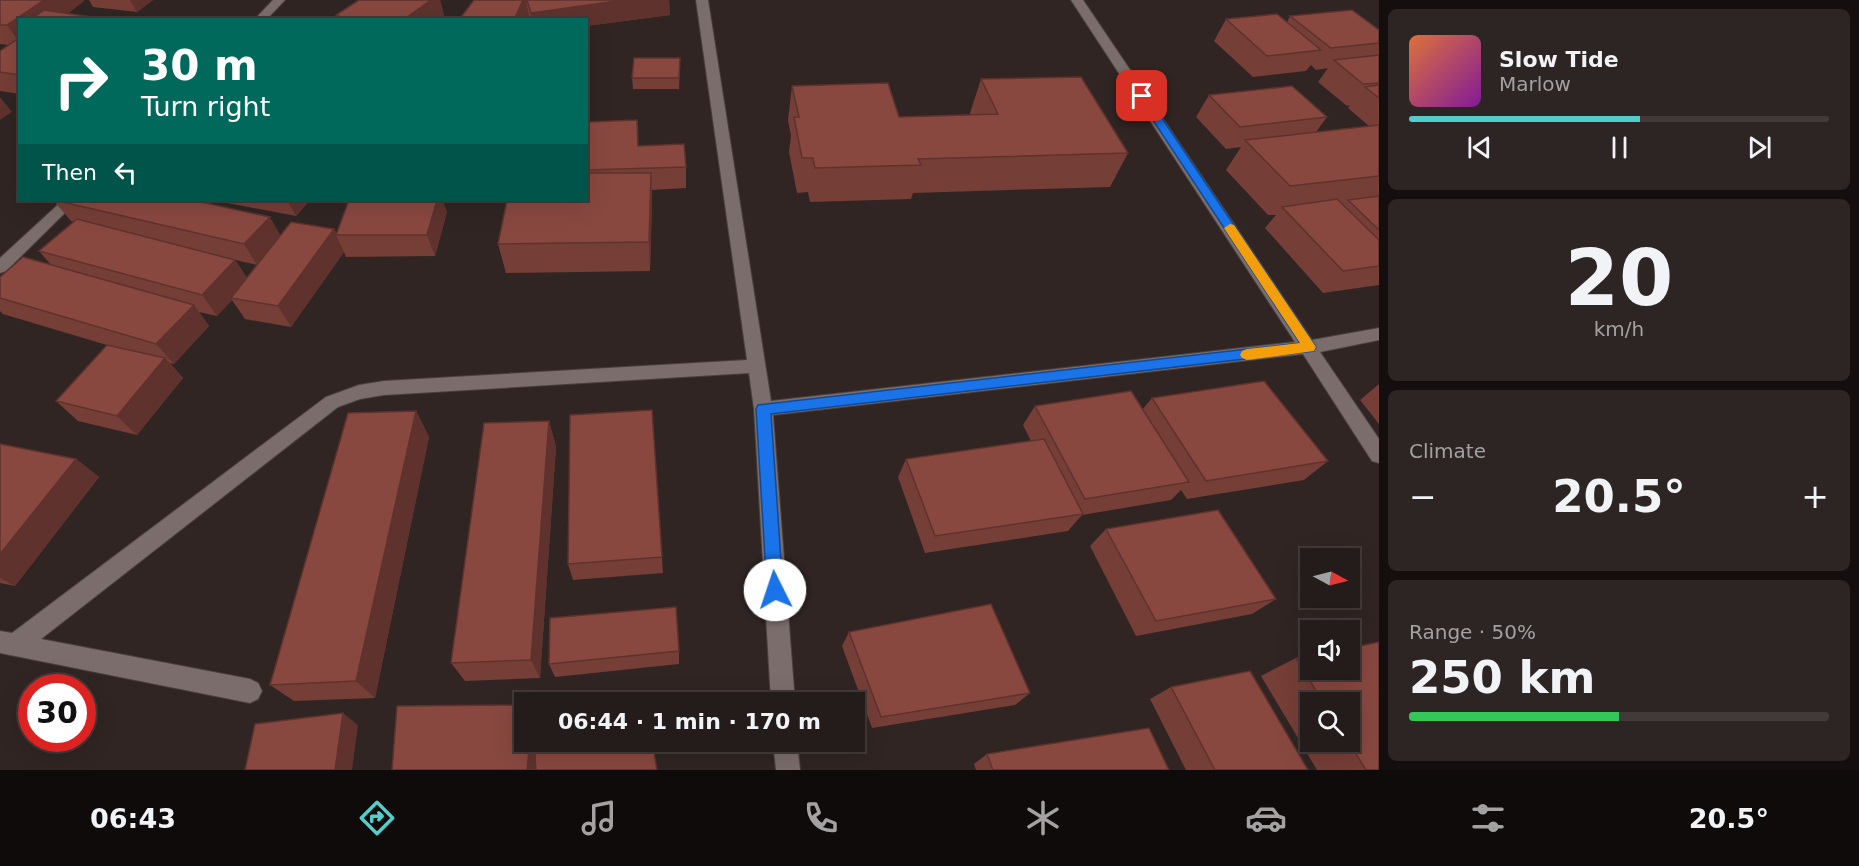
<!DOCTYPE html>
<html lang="en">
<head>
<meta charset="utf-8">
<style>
	body { margin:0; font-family:"DejaVu Sans",sans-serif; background:#2c2523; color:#f1f3f6; height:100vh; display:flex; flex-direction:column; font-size:22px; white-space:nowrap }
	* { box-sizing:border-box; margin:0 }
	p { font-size:20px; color:#a3a1a2 }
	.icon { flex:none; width:33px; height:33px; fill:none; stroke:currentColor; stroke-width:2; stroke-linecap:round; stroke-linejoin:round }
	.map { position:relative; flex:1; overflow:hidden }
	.panel { display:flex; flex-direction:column; gap:9px; padding:9px; background:#140f0e; width:480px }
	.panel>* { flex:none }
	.banner { position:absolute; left:18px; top:18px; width:570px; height:183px; border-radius:0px; box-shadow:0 6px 24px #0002,0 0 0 2px #413a39; background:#00695c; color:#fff; overflow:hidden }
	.needle { width:39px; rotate:97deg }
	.buttons { position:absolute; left:1300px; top:548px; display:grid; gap:12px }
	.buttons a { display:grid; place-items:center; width:60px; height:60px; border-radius:0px; background:#241c1a; box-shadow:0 6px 24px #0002,0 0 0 2px #413a39; font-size:30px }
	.speed { position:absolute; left:18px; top:674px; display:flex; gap:12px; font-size:30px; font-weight:700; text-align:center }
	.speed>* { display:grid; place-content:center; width:78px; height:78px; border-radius:50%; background:#241c1a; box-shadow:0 6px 24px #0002,0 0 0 2px #413a39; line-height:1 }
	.speed .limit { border:9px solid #d22; background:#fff; color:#111 }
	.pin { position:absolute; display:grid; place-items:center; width:51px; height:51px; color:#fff; margin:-26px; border-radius:12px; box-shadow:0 3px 9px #0006 }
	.me { position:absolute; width:66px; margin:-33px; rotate:356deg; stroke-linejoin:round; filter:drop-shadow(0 0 4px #0008) }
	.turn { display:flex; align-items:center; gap:21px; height:126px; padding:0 24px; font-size:27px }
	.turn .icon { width:78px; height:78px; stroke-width:2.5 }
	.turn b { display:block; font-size:42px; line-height:51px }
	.then { display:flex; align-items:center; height:57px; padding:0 24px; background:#0003; gap:12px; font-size:22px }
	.big { font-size:45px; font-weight:700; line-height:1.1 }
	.panel .widget { flex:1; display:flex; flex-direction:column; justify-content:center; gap:9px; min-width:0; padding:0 21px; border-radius:9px; background:#2c2523 }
	.panel .dial { align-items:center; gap:0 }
	.dial b { font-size:78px; line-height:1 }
	.song { display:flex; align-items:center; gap:18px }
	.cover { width:72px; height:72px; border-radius:9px; background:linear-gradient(135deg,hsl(20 70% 55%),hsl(290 70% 35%)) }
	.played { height:6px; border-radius:3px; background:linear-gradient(90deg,#53cdc9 55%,#413a39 55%) }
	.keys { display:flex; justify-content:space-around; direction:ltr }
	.heat { display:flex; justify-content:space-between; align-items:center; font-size:33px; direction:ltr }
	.charge { height:9px; border-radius:4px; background:linear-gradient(90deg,#34c759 50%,#413a39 0) }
	.trip { position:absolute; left:514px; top:692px; width:351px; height:60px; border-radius:0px; background:#241c1a; box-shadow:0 6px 24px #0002,0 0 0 2px #413a39; font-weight:700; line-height:60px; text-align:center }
	.dock { display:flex; height:96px; justify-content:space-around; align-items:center; background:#0e0b0a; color:#a3a1a2 }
	.dock .icon { width:42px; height:42px }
	.dock .active { color:#53cdc9 }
	.dock b { font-size:27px; color:#f1f3f6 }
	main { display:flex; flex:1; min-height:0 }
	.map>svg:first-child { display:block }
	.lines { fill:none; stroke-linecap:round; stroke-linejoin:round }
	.street-casing { stroke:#49403f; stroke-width:2 }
	.street { fill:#7b6d6b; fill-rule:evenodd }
	.wall { fill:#753e37; fill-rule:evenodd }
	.shaded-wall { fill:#5f322d }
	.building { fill:#884840; stroke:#5f322d; stroke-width:1.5 }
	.route { fill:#1a73e8; stroke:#114b97; stroke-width:1.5 }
	.slow { fill:#f59e0b }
</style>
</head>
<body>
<main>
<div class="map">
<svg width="1379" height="770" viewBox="0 0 1379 770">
	<rect width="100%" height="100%" fill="#302523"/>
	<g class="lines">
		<g class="street-casing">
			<path id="street" d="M273 0H285L266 20H254Z
				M696 0H708L771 401 1295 342 1071 0H1083L1312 340 1379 328V340L1320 352 1379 439V463L1372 461 1303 354 773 415 795 702H771L754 409 749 373 384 395 360 399 338 407 41 639 250 679 258 683 262 691 258 699 250 703 0 653V631L12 633 326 397 359 385 384 381 747 360Z
				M63 200H78L6 271 0 273V258Z
				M773 741H797L800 770H776Z"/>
		</g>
		<use href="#street" class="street"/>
	</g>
	<path class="wall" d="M0 0H84V1L20 20V94L0 91V51L9 45 0 44Z
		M89 0H153L137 12 93 7Z
		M359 0H440L444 16 439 20H337L336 15Z
		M474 0H669L670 15 586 26V20H530L528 14 529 17 527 20H462L461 17Z
		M1290 16 1379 30V285L1323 293 1265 228 1276 215H1268L1226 170 1241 147 1226 149 1196 117 1209 95 1327 117 1316 132 1369 126 1348 108 1350 105 1347 106 1318 82 1328 68 1316 70 1311 65 1306 71 1253 77 1214 41 1226 19 1287 22Z
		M680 58 679 89H633L632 78Z
		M981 79 1128 153 1110 187 913 193 911 199 810 202 808 192 797 193 789 152 791 136 788 120 792 86 899 117 971 115 970 113Z
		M639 146 686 167V188L652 190V202L650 271 506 273 498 244 507 201 478 202 477 200H586V147Z
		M53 200 280 236 337 233 447 212 435 256 346 257 344 252 291 327 245 319 232 300 217 316 199 312 209 326 174 364 170 363 183 378 137 435 78 421 56 401 110 346 3 314 0 311V277L52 266 39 251 74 222 71 221ZM214 255 257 265 247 278 235 260Z
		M212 200H310L296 216Z
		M1379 384V424L1360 400Z
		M1152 398 1328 461 1304 480 1187 499 1181 490 1171 500 1082 515 1068 531 925 553 898 477 906 459 1031 441 1023 425 1035 406 1143 409Z
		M652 410 663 573 573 580 568 564Z
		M416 411 429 437 375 698 294 701 270 685Z
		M549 421 556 447 540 678 465 681 451 663Z
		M0 444 76 459 99 477 15 586 0 583Z
		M1106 529 1276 599 1252 614 1136 636 1090 546Z
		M849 632 1030 693 1015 705 872 728 842 646Z
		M1379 642V770H1317L1261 676 1296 658 1311 655V669H1350V648ZM1311 702H1350V741H1311Z
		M679 651V664L555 677 549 664Z
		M1171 687 1308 770H1186L1150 699Z
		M987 754 1169 770H976L974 764Z"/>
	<path class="shaded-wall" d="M44 0H84V1L60 20H20V43L7 25Z
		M130 0H153L137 12Z
		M431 0H440L444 16 439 20H403Z
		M523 0H526L529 17 527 20H514Z
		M624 0H669L670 15 586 26V20H532L531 13Z
		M0 97 12 112 0 120Z
		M651 173 652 202 650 271 649 242Z
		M287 200H310L296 216Z
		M437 200H443L447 212 435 256 427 235Z
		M270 217 282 238 257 265 244 244Z
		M334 229 338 235H336L344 252 291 327 278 306Z
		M235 260 249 282 231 298 232 300 217 316 202 295Z
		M194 305 209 326 174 364 156 344Z
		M165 358 183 378 137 435 117 416Z
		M416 411 429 437 375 698 356 681Z
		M549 421 556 447 540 678 531 660Z
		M76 459 99 477 15 586 0 578V554Z
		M343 713 358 725 352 770H335Z
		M530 741H539L536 770H527Z"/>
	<path class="building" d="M0 0H44L7 25H0Z
		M359 0H431L403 20H349L336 15Z
		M474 0H523L514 20H471L461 17Z
		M527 0H624L531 13Z
		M44 10 113 20H30Z
		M1352 10 1379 30V43L1331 48 1290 16Z
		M1277 14 1321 50 1267 56 1226 19Z
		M19 38 20 75 0 72V51Z
		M1379 55V83L1363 84 1334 60Z
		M634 58H680L679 78H632Z
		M1081 77 1128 153 918 159 921 165 815 168 813 158H802L794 117H799L792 86 888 83 899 117 998 114 981 79Z
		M1379 85V98L1365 87Z
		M1292 86 1327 117 1240 127 1209 95Z
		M637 120 638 146 684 144 686 167 588 170 586 173V147H587L588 122Z
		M1379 125V176L1290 186 1245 140Z
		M586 173H651L649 242 498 244 507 200H586Z
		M1379 196V230L1348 200Z
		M1337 199 1379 240V266L1343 271 1282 207Z
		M54 200H192L270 217 244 244Z
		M349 200H437L427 235H336Z
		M77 219 235 260 202 295 39 251Z
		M291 222 334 229 278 306 231 298Z
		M23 257 194 305 156 344 0 298V277Z
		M107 345 165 358 117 416 56 401Z
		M1264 381 1328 461 1206 481 1152 398Z
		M1131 391 1189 482 1085 499 1035 406Z
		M652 410 662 557 568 564 570 415Z
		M416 411 356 681 270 685 348 413Z
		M549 421 531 660 451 663 484 423Z
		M1044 439 1083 514 935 536 906 459Z
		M0 444 76 459 0 554Z
		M1218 510 1276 599 1156 621 1106 529Z
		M991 604 1030 693 881 717 849 632Z
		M676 607 679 651 549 664 550 618Z
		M1379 642V770H1366L1348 741H1350V702H1323L1296 658 1311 655V669H1350V648Z
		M1250 671 1308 770H1215L1171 687Z
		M525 705V741H530L527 770H392L397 706Z
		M343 713 335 770H245L255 724Z
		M1149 728 1169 770H993L987 754Z
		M534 741H652L657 770H536Z"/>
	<path class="route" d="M1138 94 1147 96 1314 344 1316 347 1314 351 771 414 783 590 781 595 775 597 769 595 767 590 756 409 758 405 1300 343 1137 96Z"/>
	<path class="slow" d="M1230 224 1234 225 1314 344 1316 347 1314 351 1247 360 1242 358 1240 355 1242 351 1247 349 1300 343 1224 228Z"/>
</svg>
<div class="buttons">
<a><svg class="needle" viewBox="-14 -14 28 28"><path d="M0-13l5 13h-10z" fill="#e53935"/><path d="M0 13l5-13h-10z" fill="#a3a1a2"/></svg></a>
<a><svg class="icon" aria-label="sound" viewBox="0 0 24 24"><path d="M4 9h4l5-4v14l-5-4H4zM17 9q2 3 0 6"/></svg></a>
<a><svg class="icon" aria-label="search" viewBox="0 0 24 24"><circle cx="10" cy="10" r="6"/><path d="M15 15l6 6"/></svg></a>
</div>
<div class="speed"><div class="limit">30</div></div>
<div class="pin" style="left:1142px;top:96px;background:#d93025"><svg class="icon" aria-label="arrive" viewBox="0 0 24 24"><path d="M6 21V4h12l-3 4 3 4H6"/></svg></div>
<svg class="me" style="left:775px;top:590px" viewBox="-20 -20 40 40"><circle r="19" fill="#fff"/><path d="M0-13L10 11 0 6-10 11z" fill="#1a73e8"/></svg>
<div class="trip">06:44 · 1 min · 170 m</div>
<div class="banner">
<div class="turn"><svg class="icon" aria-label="right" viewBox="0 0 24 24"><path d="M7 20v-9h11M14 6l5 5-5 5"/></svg><div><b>30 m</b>Turn right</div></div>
<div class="then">Then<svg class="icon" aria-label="left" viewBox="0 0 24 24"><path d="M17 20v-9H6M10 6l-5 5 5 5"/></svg></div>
</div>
</div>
<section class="panel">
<div class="widget">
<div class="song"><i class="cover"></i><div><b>Slow Tide</b><p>Marlow</p></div></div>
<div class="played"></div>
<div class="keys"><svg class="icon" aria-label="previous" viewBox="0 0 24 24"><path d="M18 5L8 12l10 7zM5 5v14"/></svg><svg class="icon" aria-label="pause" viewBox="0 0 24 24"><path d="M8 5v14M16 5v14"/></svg><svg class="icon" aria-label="next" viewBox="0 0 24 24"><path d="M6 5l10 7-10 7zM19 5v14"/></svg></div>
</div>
<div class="widget dial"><b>20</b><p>km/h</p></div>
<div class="widget"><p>Climate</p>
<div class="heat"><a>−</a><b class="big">20.5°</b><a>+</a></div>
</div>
<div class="widget"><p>Range · 50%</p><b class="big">250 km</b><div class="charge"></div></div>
</section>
</main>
<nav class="dock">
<b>06:43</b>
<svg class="icon active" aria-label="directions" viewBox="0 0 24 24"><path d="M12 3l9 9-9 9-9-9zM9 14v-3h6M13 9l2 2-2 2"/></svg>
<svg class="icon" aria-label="music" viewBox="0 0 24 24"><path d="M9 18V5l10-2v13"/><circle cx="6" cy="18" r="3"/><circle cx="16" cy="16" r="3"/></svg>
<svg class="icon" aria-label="phone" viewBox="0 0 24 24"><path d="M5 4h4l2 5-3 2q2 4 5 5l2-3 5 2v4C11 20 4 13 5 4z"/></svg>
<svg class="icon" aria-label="climate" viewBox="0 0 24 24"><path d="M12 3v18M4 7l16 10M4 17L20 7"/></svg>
<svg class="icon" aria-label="car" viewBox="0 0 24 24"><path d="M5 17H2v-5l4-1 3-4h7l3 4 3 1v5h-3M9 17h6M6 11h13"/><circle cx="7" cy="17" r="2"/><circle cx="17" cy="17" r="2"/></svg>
<svg class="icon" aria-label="filters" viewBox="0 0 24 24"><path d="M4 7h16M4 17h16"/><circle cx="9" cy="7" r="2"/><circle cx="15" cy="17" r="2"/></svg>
<b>20.5°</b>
</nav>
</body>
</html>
